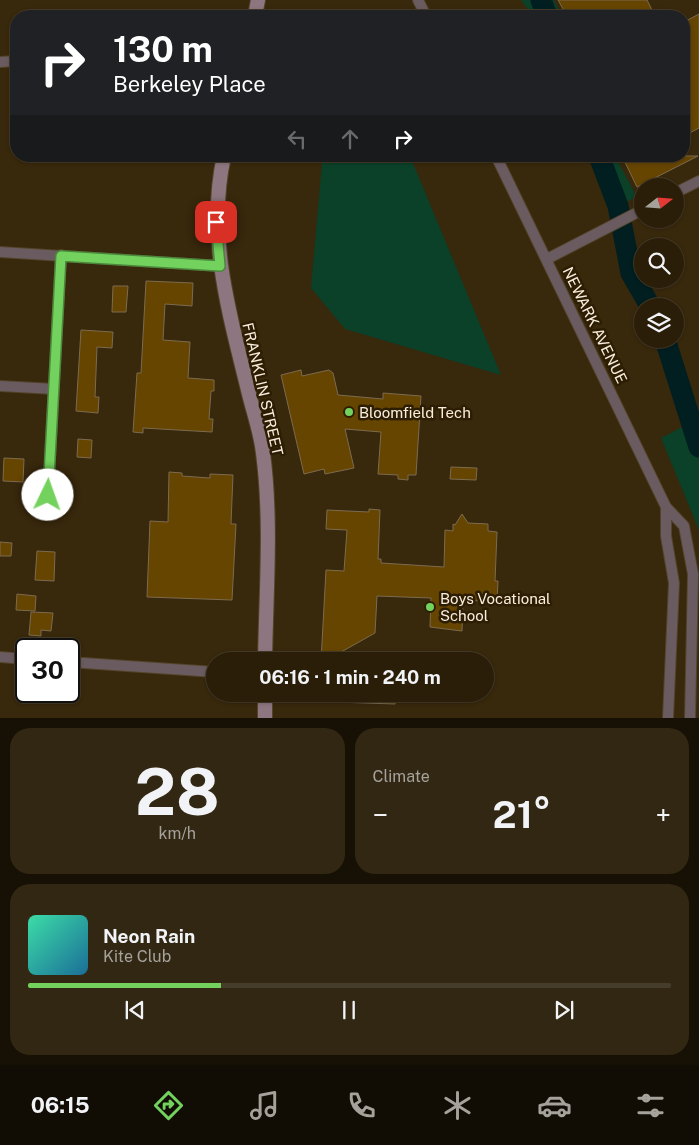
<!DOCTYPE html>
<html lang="en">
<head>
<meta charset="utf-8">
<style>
	body { margin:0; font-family:"Public Sans",sans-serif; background:#322712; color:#f1f3f6; height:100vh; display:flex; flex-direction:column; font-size:19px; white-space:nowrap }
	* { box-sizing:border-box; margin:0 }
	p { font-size:16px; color:#a5a29c }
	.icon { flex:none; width:28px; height:28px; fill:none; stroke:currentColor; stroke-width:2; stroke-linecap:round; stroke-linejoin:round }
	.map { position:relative; height:718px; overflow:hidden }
	.panel { display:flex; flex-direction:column; gap:10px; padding:10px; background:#171005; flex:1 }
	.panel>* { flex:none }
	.hud { position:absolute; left:10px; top:10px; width:680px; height:152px; border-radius:20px; box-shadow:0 1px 4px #0004,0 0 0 1px #463c2a; background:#202124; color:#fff; overflow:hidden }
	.needle { width:32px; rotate:73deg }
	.controls { position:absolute; left:634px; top:178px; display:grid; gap:10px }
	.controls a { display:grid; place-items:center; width:50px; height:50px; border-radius:50%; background:#2a1e09; box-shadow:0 1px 4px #0004,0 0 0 1px #463c2a; font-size:25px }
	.speed { position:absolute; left:15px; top:638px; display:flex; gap:10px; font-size:25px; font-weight:700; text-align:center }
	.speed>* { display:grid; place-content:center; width:65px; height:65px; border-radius:50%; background:#2a1e09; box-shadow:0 1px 4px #0004,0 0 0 1px #463c2a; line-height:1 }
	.speed .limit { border:2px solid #111; border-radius:8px; background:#fff; color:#111 }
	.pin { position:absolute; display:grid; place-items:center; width:42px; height:42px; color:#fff; margin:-21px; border-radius:10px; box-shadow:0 2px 8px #0006 }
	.me { position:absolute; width:55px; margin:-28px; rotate:3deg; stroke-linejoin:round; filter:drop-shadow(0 0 4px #0008) }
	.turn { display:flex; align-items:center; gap:18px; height:105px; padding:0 20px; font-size:22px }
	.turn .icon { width:65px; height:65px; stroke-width:2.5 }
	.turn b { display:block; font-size:35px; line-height:42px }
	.lanes { display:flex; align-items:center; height:48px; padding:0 20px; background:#0003; justify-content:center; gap:25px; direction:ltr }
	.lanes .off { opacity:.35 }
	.big { font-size:38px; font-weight:700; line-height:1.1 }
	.panel .widget { flex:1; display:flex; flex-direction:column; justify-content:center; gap:8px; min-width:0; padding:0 18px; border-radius:20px; background:#322712 }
	.panel .dial { align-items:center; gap:0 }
	.dial b { font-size:65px; line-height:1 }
	.song { display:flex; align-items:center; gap:15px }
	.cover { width:60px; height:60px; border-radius:8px; background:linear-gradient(135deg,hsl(160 70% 55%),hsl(200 70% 35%)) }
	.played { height:5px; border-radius:2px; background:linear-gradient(90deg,#73d25d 30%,#463c2a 30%) }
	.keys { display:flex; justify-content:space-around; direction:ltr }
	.heat { display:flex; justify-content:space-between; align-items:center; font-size:28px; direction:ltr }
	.panel .tiles { flex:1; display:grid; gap:10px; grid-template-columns:1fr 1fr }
	.widget:last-child { grid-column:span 2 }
	.trip { position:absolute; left:206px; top:652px; width:288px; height:50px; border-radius:25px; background:#2a1e09; box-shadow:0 1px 4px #0004,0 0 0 1px #463c2a; font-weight:700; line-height:50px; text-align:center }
	.tab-bar { display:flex; height:80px; justify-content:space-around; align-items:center; background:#110c04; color:#a5a29c }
	.tab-bar .icon { width:35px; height:35px }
	.tab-bar .selected { color:#73d25d }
	.tab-bar b { font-size:22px; color:#f1f3f6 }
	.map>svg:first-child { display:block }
	.green { fill:#0b4029 }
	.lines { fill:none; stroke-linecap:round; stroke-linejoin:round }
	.river { stroke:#011e21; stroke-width:21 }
	.building { fill:#664500; stroke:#7d6b4f }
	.minor-casing { stroke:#534429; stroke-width:12 }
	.secondary-casing { stroke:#534429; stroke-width:16 }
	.minor { stroke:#6a5b61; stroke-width:10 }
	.secondary { stroke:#8d767f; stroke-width:14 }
	.route-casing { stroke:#4b883c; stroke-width:12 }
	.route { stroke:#73d25d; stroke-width:9 }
	.poi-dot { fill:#73d25d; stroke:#2d1e03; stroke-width:2 }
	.labels { text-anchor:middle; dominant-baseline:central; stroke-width:5; stroke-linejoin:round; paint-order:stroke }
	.street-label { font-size:15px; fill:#f9eede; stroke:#2d1e03 }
	.poi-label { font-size:15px; fill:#f9eede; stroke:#2d1e03; text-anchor:start }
</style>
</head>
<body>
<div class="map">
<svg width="699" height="718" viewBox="0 0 699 718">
	<rect width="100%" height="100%" fill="#38280c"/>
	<path class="green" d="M521 0H554L562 16H533Z
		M338 156H410L501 375 345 329 311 288 322 163Z
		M599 156H615L637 197 618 206Z
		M682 427H699V530L661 438Z"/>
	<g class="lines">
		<path class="river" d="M541 0 547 16
			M599 156 618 206 631 273 650 306
			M665 339 699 447"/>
	</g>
	<path class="building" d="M558 0H647L655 16H567Z
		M699 14V128L684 136V22Z
		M622 156H698L637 187Z
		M146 281 193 283 192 306 165 304 163 340 190 342 188 378 214 380V391H211L209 419H213L212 432 143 428V433L133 432 137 373H141Z
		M113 286H128L126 312H112Z
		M81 330 113 332 112 348 97 347 95 397H99L98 413 76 411Z
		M301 370 302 376 329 370 333 373 338 395 383 399V393L421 396 416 475H408V480L398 479V475L378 474 381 432 345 429 354 468 325 474 324 469 304 474 281 375Z
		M78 439 92 440 91 458 77 457Z
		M4 458 24 459 23 482 3 481Z
		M451 467 477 468 476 480 450 479Z
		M169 472 182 473V476L210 478V474L233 475 231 524H236L232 600 147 597 150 521 168 522Z
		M369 509 380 510 378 559H381V563L444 567 445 530 453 531V524L455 525 462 514 468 523 488 524V531L497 532 495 581H498L497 602 463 600 462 631 430 627 431 598 377 596 375 633 325 661H321L326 570 344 571 347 530 326 529 327 510 369 512Z
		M0 542 12 543 11 556H0Z
		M37 551 55 552 54 581 35 580Z
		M17 594 36 596 35 611 16 610Z
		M31 612 53 613 51 631 41 630V636L29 635Z
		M336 694H396L395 704 335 702Z"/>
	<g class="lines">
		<g class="minor-casing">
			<path id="minor" d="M418 0 426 16
				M0 62 16 61
				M496 156 666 507 684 526 693 574 690 718
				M675 193 699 181
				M0 252 220 266
				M547 259 642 210
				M0 386 54 389
				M666 507V536L674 583 668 718
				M47 513 61 255
				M0 657 26 659
				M69 662 215 672"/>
		</g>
		<g class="secondary-casing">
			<path id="secondary" d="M255 16 258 0
				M224 156C206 237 230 316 249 394 254 414 261 434 263 453 272 521 266 593 265 661
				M265 718V694"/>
		</g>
		<use href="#minor" class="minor"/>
		<use href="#secondary" class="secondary"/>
	</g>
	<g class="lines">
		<g class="route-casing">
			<path id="route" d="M48 495 61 256 220 266 216 222"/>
		</g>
		<use href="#route" class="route"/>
	</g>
	<g class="poi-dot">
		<circle cx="349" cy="412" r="5"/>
		<circle cx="430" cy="607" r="5"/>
	</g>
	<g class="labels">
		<g class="street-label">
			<text transform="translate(595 325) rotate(64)">NEWARK AVENUE</text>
			<text transform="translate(263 389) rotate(77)">FRANKLIN STREET</text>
		</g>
		<g class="poi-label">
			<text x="359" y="412">Bloomfield Tech</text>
			<text x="440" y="598">Boys Vocational<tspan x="440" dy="17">School</tspan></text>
		</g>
	</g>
</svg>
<div class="controls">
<a><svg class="needle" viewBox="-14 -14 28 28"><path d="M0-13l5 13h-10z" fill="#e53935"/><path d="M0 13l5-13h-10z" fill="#a5a29c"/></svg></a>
<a><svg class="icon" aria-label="search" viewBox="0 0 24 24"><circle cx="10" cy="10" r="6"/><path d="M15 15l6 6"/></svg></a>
<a><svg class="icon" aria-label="layers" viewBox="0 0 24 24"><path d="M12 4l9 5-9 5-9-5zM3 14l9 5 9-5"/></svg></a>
</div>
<div class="speed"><div class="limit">30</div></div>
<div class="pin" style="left:216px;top:222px;background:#d93025"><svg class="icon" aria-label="arrive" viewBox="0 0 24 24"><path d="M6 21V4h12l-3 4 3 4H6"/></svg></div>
<svg class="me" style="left:48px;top:495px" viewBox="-20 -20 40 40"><circle r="19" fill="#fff"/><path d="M0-13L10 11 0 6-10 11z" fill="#73d25d"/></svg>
<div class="trip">06:16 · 1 min · 240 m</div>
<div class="hud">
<div class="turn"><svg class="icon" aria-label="right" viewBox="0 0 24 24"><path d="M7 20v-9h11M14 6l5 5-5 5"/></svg><div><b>130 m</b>Berkeley Place</div></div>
<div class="lanes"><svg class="icon off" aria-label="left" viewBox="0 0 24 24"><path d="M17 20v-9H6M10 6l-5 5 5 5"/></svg><svg class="icon off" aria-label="ahead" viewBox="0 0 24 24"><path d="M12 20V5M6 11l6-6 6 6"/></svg><svg class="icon" aria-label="right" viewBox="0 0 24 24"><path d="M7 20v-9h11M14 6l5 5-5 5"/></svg></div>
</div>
</div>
<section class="panel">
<div class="tiles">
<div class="widget dial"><b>28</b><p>km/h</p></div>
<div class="widget"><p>Climate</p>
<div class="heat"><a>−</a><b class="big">21°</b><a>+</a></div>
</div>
<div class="widget">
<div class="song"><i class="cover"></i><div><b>Neon Rain</b><p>Kite Club</p></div></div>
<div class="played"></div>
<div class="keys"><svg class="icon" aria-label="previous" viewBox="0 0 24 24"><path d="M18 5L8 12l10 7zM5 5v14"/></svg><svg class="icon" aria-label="pause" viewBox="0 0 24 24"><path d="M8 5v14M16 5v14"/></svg><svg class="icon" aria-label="next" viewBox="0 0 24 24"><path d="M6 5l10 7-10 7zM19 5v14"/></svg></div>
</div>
</div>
</section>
<nav class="tab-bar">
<b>06:15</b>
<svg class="icon selected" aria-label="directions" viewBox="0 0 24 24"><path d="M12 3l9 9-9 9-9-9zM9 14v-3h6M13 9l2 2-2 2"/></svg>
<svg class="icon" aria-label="music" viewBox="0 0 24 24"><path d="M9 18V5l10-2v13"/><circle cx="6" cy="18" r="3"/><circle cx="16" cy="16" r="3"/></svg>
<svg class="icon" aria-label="phone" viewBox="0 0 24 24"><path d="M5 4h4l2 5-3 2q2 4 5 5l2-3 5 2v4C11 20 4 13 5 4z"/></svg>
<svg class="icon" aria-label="climate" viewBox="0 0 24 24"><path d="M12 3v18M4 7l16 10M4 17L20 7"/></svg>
<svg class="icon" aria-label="car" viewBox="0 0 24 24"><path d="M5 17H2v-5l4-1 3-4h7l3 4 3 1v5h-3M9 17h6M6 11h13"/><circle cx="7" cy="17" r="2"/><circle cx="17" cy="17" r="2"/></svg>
<svg class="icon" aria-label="filters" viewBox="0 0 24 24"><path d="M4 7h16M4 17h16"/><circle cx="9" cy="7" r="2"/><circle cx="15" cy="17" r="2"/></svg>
</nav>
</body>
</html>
